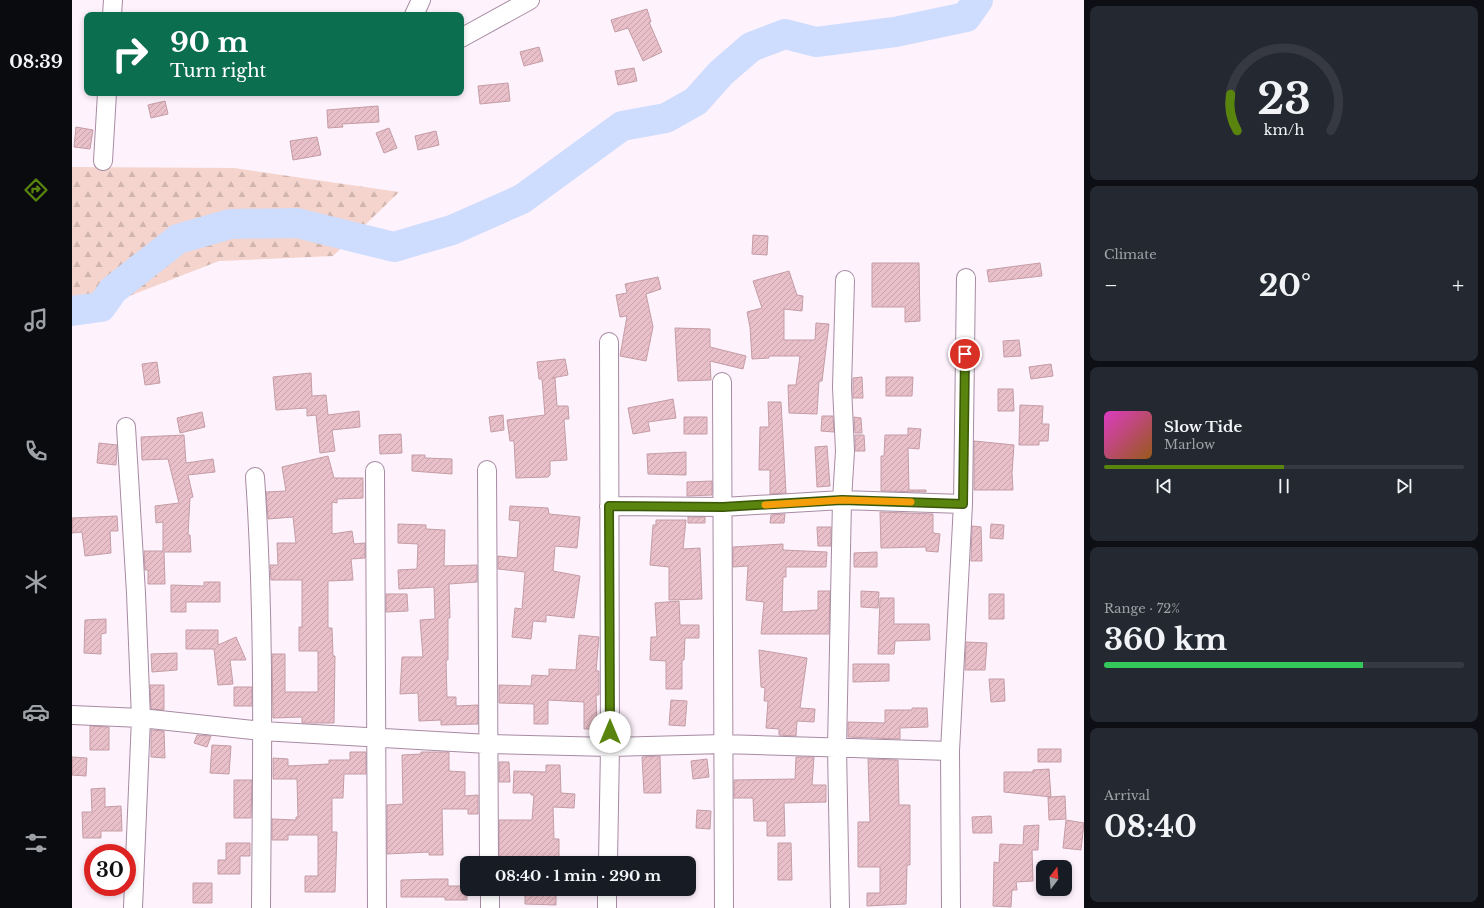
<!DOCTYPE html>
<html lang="en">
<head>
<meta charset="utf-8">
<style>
	body { margin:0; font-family:"Libre Baskerville",serif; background:#242831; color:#f1f3f6; height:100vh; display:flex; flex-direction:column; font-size:15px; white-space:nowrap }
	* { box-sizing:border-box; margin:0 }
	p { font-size:13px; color:#9ea1a6 }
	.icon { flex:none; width:22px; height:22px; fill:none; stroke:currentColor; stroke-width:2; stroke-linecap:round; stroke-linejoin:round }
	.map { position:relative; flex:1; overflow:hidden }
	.side { display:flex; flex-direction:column; gap:6px; padding:6px; background:#0d0f14; width:400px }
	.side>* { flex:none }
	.top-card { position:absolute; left:12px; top:12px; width:380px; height:84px; border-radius:8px; box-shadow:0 2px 6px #0003; background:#0b6e4f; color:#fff; overflow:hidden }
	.needle { width:26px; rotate:16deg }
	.fabs { position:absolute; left:964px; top:860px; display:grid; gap:8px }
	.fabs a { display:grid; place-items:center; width:36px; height:36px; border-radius:8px; background:#171b24; box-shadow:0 2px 6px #0003; font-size:20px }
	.speed { position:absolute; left:12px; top:844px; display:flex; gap:8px; font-size:20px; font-weight:700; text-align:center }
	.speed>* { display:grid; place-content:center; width:52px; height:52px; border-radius:50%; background:#171b24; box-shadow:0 2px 6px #0003; line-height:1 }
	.speed .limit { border:6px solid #d22; background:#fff; color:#111 }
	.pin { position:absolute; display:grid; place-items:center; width:34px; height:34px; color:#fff; margin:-17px; border:2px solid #fff; border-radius:50%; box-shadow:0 1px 4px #0007 }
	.me { position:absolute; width:44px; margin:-22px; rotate:0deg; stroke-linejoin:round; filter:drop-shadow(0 0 3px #0008) }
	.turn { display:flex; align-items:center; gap:14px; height:84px; padding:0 20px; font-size:18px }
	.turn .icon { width:52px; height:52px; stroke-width:2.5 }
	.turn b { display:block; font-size:28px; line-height:34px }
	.big { font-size:30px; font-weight:700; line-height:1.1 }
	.side .card { flex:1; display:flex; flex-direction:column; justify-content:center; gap:6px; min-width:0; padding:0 14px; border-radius:8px; background:#242831 }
	.side .dial { align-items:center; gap:0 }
	.dial svg { height:104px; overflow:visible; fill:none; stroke:#363941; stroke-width:7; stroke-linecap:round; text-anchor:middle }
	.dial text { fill:#f1f3f6; stroke:none }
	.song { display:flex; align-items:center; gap:12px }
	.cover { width:48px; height:48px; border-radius:6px; background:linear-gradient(135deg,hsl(310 70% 55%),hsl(30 70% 35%)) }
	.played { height:4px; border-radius:2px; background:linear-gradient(90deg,#59840e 50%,#363941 50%) }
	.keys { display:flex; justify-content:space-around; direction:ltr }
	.heat { display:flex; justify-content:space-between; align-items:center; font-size:22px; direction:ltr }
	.charge { height:6px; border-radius:3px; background:linear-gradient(90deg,#34c759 72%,#363941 0) }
	.trip { position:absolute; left:388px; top:856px; width:236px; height:40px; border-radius:8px; background:#171b24; box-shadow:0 2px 6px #0003; font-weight:700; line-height:40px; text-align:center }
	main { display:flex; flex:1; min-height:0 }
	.menu { display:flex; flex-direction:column; width:72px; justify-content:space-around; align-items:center; background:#090b0e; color:#9ea1a6 }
	.menu .icon { width:28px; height:28px }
	.menu .on { color:#59840e }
	.menu b { font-size:18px; color:#f1f3f6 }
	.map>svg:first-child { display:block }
	.forest { fill:url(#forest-firs) }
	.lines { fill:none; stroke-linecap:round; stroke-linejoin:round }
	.river { stroke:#cedcfe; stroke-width:30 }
	.building { fill:url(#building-hatch); stroke:#c49da6 }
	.minor-casing { stroke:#a78ba3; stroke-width:20 }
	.minor { stroke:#fff; stroke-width:18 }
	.route-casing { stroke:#3a5609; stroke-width:10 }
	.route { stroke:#59840e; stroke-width:7 }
	.slow { stroke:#f59e0b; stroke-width:7 }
</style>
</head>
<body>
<main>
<nav class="menu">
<b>08:39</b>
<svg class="icon on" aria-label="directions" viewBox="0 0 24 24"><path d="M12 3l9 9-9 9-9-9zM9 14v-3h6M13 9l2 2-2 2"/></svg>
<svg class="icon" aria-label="music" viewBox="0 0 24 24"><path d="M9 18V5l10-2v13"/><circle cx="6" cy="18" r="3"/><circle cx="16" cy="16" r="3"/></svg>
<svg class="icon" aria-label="phone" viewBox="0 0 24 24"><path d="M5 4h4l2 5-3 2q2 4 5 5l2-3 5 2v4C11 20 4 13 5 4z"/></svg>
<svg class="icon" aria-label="climate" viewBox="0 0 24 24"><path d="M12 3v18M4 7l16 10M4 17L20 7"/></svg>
<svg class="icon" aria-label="car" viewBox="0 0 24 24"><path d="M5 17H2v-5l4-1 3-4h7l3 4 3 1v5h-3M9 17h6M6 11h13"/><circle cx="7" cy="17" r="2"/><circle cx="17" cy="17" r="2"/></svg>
<svg class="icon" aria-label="filters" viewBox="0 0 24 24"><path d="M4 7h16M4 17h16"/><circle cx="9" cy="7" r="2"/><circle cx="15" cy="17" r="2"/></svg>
</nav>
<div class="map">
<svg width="1012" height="908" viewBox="0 0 1012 908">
	<defs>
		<pattern id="forest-firs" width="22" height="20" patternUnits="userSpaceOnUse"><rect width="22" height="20" fill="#f4d4cc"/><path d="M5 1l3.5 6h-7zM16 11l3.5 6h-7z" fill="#d1b5af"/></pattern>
		<pattern id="building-hatch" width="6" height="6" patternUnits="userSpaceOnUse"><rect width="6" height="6" fill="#e9bfc9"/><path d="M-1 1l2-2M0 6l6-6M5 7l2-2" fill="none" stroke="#c7a3ac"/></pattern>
	</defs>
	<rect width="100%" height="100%" fill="#fef2fc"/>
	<path class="forest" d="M0 167 162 168 327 192 261 256 147 261 29 307 0 311Z"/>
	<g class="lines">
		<path class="river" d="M0 311 29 307 41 290 106 239 158 224 225 223 322 247 380 230 450 199 550 126 594 118 624 101 649 73 679 47 713 34 744 42 823 32 894 17 906 0"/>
	</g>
	<path class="building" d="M575 9 579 22H577L590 52 571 61 556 28 543 32 539 20Z
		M467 47 471 61 452 66 448 52Z
		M562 68 565 81 546 85 543 71Z
		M436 83 438 101 408 104 406 86Z
		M93 101 96 114 79 118 76 105Z
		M306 106 307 122 270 124 271 127 256 128 255 110Z
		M4 127 21 130 18 149 2 147Z
		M317 128 325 148 312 153 304 133Z
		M364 131 367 145 346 150 343 136Z
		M245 137 249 155 221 160 218 141Z
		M681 235 696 236 695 255 680 254Z
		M800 263H847L848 321 833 322V307H800Z
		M968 263 970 276 917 282 915 270Z
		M717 271 725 295 731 296 730 311 712 309V340H743L744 323 757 324 750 381H747L745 414 717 413 716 385H724L728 356H697V358L680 359 678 327 675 312 690 308 681 281Z
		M586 277 589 289 574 294 581 327 574 361 548 356 555 316 548 317 544 295 555 293 553 284Z
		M603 328 638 329V347L674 356 671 369 638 361 639 380 606 381Z
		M947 340 949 356 932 357 931 341Z
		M493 359 496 375 480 378H483L485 406H496L497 419H492L495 460 478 461V475L476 477 444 478 442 441H438L435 420 473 415 470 379H467L465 362Z
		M85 362 88 383 73 385 70 364Z
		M979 364 981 376 959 379 957 367Z
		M239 373 240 396 254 395 256 415 287 411 288 427 260 430 263 451 248 453 244 415 235 416V408L204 410 201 377Z
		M790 377 791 398H781V378Z
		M814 377H841L840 396H814Z
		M926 389H941L942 411H926Z
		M601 399 604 418 576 422 578 431 561 434 556 408Z
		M696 402H709L714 493 698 494V470H687L688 427H697Z
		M948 405 971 406 970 424H977L976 441H967V445H947Z
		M130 412 133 427 108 433 105 418Z
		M431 415 432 430 419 432 417 417Z
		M750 416H761L762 432 749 431Z
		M612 417H635V434H612Z
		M782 417 789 418 790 433H783Z
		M836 428 849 429 847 449 836 448 837 490H854V492L809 491V456H812L813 435H836Z
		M329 434 330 453 308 454 307 435Z
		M112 435 114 463 141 459 143 472 116 475 121 497 118 498 116 535H118L119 552H92L93 584H76V570H73L72 551H91V522L84 523 83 506 107 503 96 459 70 460 69 437Z
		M783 435H792L793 451H783Z
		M902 441 942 445 940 473 941 490H902Z
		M27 443 45 445 44 465 25 463Z
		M755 446 758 486 745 487 743 447Z
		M614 452V475L576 474 575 454Z
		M340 455H353V458L380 459V474L340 471Z
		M256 456 262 478H291V498L265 499V503L260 502V534L280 531 282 544 293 543V558L279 559 281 580 256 581V628H260L261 656H263L262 723H230V717L201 718 200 654H213V692H246V651H227V627H230V580H199L198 565H206L205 543H224L221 517 196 519 194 492 214 491 210 467Z
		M640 481V495L615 496V482Z
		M438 506 476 508 477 514 508 517 505 548 483 546 481 571 508 576 502 618 474 615V622L461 621 459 639 440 637 443 608 450 609 453 572 426 569V556L445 558 448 521 437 520Z
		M808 512 861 514V533L868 534 866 552 854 551V547L809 548Z
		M713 514 712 523H698L699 515Z
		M45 516 46 531H38L39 553 13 556 10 532 0 533V518Z
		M616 517H633V523H616Z
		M584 520H614L611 549 628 548 630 599 597 600V567L578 565 581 525H584Z
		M326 524 354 525V529L373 530 372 566 405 565V582L377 584 378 618H376V660H374L375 697H384V706L406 705V724L369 725V720L347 721 346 693 328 694 330 657H351L348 620 363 619 362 587 327 589 326 570 345 569 346 544 326 543Z
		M919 524 932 525 931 539 918 538Z
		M900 526 909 527 910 561H899Z
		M745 527H759V546H746Z
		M711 544V550L755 552 754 567H714V577H711L710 612 746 610V591H758L757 634H689L692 602 674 600 676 566 661 567V547Z
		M805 552V567H782V553Z
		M132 582H148V602H114V612H99V585L132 586Z
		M789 591 807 592 806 608 789 607Z
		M314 594H335L336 611 314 612Z
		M917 594H932V619H917Z
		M808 598H822V624H857L858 640 823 641 822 654H806Z
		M607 601 608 625H627V638H613L612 660H610V689H594V661L578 660 579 637H585L583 603Z
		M34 619V633L29 634V654L12 653 13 620Z
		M114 630H146V645L164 637 174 660H158L161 684 146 685 142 649H114Z
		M507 635 527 637 524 671H527V695H524L525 729H512V702L476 700V724H462V704L427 703V685L459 686 460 675 477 676V669L504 670Z
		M894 642 915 643 913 670H893Z
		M687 650 735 658 728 708 743 709 742 722 725 721 724 736 707 735V729L694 728 696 701H692L693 688 689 687Z
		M105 653V670L80 672 79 654Z
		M781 664H817V681L781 682Z
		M917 679H932L933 701 919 702Z
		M78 685H92V710L79 709Z
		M162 687H180V706H162Z
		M599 700 615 701 613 726 597 725Z
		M840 708H855L856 727 828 728V739L776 737V722L813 723V710H840Z
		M18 726 37 727V750H18Z
		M79 730 92 731 93 758 79 757Z
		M125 735 139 736 135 747 122 743Z
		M140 745 159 746 157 774 138 773Z
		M966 749H989V762H966Z
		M278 752H294V774H272L271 798H260V832H265L263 892H233V876H246V835H216V840H200V819L224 820V817H226L225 779H201V758L216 759V766L257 764V760H278Z
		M349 752H377V771L393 772V796L406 795V814H396V809H370L371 855H357V852L315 854V805L331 804 330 755 349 754Z
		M588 756 589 793H572L570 757Z
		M0 757 15 758 14 776 0 775Z
		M724 757H742L740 785H754V802L712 803 713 836H695V821H682L681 798H662V780L723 779Z
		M635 759 637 777 621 779 619 761Z
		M796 759 826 760 827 805H838V865H835L834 904 795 906V893H808V867H786V822H798Z
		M427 762H437L438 782H427Z
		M474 765H488L489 793 503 794 502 808 481 807 482 839H487V857H472L471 863H445V859H427V820H460L462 795H459V793H441L442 771 474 772Z
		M977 769 979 797 993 796 994 819 977 820 976 797H979L932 792V772H961V770Z
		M162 780H180L179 818H162Z
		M33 788V807L49 806 50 831H29V838H11L10 812H20L19 789Z
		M625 810 639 811 638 829 624 828Z
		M919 816 920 833H901L900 817Z
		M994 820 1012 823 1009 850 991 848Z
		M967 825 966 850H960L961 881 944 882 945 890H940L939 907 921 906 922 862 927 863 928 844 951 845 952 826Z
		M154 843H178V856H168V874H146V860H154Z
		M706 843H719L720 880H706Z
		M364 879H376V886H395V900H373V897H329V880Z
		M121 883H140V903H121Z
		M453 889H484V905L453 904Z"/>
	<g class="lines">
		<g class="minor-casing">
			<path id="minor" d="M40 15 41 0
				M342 15 349 0
				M389 38 458 0
				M31 161 35 93
				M650 382 652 908
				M54 427 64 593 69 718 61 908
				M415 470 417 863
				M303 471 305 908
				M183 477C193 621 190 764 189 908
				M537 506 651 507 770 500 891 504
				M0 715 69 718 190 731 416 744 538 747 651 744 878 751
				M536 863 538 747 537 342
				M418 889V908
				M535 908V889
				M768 908 765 748 770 500 773 451 770 387 773 280
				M879 908 878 751 891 504 894 278"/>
		</g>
		<use href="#minor" class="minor"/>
	</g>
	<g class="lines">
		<g class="route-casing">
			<path id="route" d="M538 732 537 506 651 507 770 500 891 504 893 354"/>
		</g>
		<use href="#route" class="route"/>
		<path class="slow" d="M693 505 770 500 839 502"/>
	</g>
</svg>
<div class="fabs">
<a><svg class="needle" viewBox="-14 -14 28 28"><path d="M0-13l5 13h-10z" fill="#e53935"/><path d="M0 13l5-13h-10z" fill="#9ea1a6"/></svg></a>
</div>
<div class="speed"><div class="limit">30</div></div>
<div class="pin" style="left:893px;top:354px;background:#d93025"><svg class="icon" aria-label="arrive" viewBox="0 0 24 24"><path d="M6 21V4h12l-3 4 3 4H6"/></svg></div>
<svg class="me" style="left:538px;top:732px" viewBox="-20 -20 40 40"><circle r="19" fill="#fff"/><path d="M0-13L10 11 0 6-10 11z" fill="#59840e"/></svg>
<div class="trip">08:40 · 1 min · 290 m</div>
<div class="top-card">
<div class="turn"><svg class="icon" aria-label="right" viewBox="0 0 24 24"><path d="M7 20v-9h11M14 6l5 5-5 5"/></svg><div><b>90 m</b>Turn right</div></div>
</div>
</div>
<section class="side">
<div class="card dial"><svg viewBox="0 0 100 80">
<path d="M14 69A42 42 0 1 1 86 69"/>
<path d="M14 69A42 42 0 0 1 9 41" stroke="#59840e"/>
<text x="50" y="56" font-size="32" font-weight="700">23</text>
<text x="50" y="72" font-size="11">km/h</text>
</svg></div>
<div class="card"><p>Climate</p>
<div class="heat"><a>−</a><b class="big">20°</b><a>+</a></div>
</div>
<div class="card">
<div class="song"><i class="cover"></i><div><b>Slow Tide</b><p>Marlow</p></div></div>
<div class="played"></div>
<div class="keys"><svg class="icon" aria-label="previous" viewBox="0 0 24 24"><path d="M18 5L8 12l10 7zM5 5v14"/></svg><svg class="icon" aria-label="pause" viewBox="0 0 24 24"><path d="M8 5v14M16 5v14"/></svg><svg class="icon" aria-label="next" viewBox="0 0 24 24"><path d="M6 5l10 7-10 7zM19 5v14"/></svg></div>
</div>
<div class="card"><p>Range · 72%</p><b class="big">360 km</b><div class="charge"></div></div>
<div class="card"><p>Arrival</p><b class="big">08:40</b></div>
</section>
</main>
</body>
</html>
